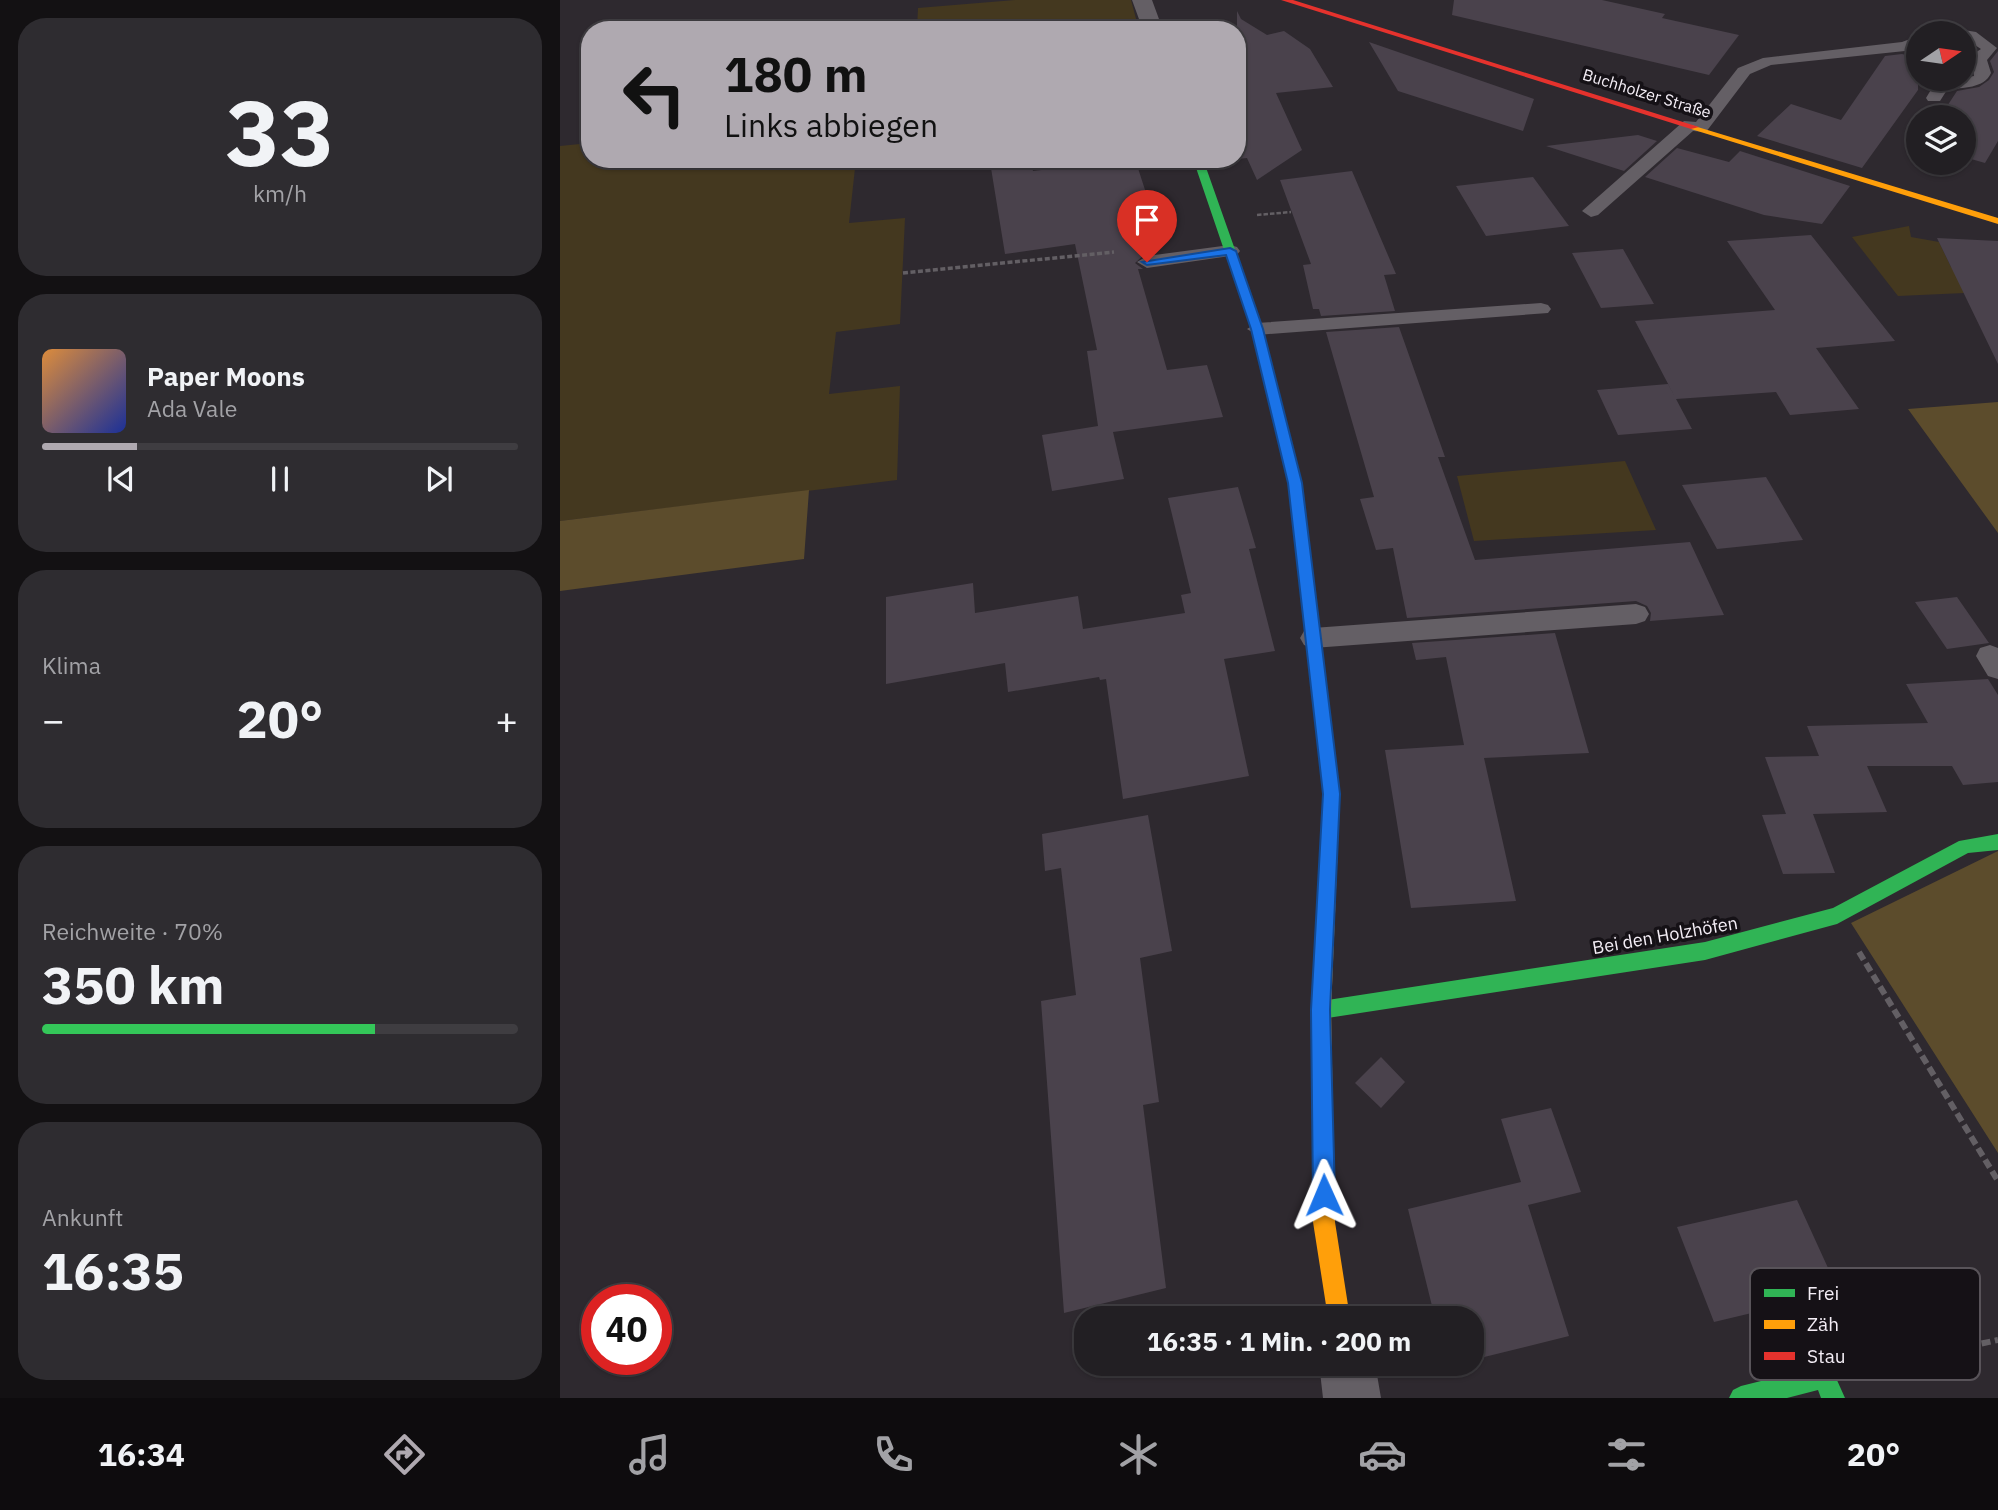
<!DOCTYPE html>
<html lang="de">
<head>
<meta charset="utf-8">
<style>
	body { margin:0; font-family:"IBM Plex Sans",sans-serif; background:#2e2c30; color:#f1f3f6; height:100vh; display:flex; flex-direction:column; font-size:26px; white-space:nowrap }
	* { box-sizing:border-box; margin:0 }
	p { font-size:23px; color:#a2a2a6 }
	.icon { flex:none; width:38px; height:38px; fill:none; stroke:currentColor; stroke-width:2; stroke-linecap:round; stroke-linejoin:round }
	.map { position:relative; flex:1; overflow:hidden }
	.details { display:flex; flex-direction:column; gap:18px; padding:18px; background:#131113; width:560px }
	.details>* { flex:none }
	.banner { position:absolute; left:21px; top:21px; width:665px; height:147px; border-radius:28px; box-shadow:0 2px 5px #0004,0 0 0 2px #3f3d41; background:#afa9b0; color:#111; overflow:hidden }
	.needle { width:46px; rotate:77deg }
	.buttons { position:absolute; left:1346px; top:21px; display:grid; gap:14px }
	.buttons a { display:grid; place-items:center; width:70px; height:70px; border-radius:50%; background:#221f23; box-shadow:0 2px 5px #0004,0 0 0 2px #3f3d41; font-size:35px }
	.speed { position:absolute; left:21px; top:1284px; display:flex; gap:14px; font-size:35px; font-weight:700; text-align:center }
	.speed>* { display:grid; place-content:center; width:91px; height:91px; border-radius:50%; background:#221f23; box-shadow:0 2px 5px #0004,0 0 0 2px #3f3d41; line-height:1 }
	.speed .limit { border:10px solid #d22; background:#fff; color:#111 }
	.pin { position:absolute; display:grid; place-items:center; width:60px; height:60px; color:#fff; margin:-72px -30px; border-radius:50% 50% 50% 0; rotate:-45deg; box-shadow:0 0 7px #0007 }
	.pin .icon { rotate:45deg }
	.me { position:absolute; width:77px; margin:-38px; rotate:359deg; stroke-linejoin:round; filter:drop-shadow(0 0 5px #0008) }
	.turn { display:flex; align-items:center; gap:24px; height:147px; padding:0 28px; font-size:32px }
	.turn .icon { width:91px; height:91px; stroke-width:2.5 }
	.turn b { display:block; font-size:49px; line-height:60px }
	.big { font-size:52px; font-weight:700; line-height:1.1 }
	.details .tile { flex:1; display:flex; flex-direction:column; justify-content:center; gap:10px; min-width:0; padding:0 24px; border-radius:28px; background:#2e2c30 }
	.details .dial { align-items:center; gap:0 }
	.dial b { font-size:91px; line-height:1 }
	.song { display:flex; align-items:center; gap:21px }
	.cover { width:84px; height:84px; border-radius:10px; background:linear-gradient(135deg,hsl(30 70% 55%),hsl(230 70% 35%)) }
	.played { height:7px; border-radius:4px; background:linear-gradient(90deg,#afa9b0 20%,#3f3d41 20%) }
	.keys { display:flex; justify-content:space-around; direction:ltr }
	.heat { display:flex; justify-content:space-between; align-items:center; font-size:38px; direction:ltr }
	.charge { height:10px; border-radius:5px; background:linear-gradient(90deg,#34c759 70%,#3f3d41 0) }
	.trip { position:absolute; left:514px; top:1306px; width:410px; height:70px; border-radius:28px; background:#221f23; box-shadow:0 2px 5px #0004,0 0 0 2px #3f3d41; font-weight:700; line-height:70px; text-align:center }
	.menu { display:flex; height:112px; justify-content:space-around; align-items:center; background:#0e0c0e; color:#a2a2a6 }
	.menu .icon { width:49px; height:49px }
	.menu .active { color:#afa9b0 }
	.menu b { font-size:32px; color:#f1f3f6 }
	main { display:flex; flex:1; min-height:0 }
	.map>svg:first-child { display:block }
	.green { fill:#44381f }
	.forest { fill:#5c4c2c }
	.building { fill:#4a424c }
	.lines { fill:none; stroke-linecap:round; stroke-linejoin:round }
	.path-far2 { stroke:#635f64; stroke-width:2.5; stroke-dasharray:4.5 2; stroke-linecap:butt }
	.path-far1 { stroke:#635f64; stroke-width:3.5; stroke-dasharray:5 2.5; stroke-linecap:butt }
	.path { stroke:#635f64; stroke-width:6; stroke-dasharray:9 4.5; stroke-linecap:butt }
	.lane { fill:#645f65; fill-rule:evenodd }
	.street { fill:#645f65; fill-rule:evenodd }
	.fast { fill:#30b455; fill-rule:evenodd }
	.slow { fill:#ff9f0a; fill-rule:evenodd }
	.jam { fill:#e5322d; fill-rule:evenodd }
	.route { fill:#1a73e8; stroke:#114b97; stroke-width:2 }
	.labels { text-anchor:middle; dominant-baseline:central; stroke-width:7; stroke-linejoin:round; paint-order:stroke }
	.far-street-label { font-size:16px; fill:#f4eef6; stroke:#151116 }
	.street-label { font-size:18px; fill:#f4eef6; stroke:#151116 }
	.key { fill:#151116; stroke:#585359; stroke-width:2 }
	.key-label { font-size:19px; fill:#f4eef6 }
</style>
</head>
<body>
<main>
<section class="details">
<div class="tile dial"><b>33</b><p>km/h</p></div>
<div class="tile">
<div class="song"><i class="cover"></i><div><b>Paper Moons</b><p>Ada Vale</p></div></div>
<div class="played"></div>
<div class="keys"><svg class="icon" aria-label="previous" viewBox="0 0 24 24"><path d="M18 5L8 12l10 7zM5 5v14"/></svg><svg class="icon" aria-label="pause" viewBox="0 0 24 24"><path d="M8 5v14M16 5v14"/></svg><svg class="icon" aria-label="next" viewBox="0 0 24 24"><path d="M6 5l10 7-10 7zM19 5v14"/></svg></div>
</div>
<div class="tile"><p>Klima</p>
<div class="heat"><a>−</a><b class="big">20°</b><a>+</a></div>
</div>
<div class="tile"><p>Reichweite · 70%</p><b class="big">350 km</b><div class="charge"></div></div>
<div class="tile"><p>Ankunft</p><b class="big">16:35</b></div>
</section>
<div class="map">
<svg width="1438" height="1398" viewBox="0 0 1438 1398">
	<rect width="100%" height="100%" fill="#2e292f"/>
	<path class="green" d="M455 0H571L579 30H357L358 8Z
		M30 143V159H296L289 223 345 218 340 324 276 332 269 394 340 386 337 480 0 521V146Z
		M1349 226 1351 237 1379 242 1391 267 1417 269 1427 292 1338 296 1292 237Z
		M1065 461 1096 530 914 541 897 476Z"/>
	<path class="forest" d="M1438 402V533L1348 409Z
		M249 490 244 559 0 591V521Z
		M1438 851V1153L1291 923Z"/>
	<path class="building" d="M894 0H1042L1105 14 1102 18 1179 35 1149 75 892 15Z
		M677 11 681 19 707 35 724 31 750 49 773 87 716 93 742 150 697 180 687 158 677 159Z
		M809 42 974 99 963 131 838 91Z
		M1438 51V141L1425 163 1404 157V117H1380L1397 91 1419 87 1429 80 1434 72 1430 61Z
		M1342 54 1358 58V90L1302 168 1197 136 1231 104 1281 120 1325 56Z
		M1078 135 1097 141 1064 171 986 146Z
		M1117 148 1169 162 1180 151 1290 186 1262 224 1204 215 1085 177Z
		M575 159 587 196 592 195 605 236 581 239 585 254 575 263 583 269H578L607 370 647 365 663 417 553 432 564 479 492 491 482 435 538 426 527 351 537 350 515 244 445 254 431 168 471 163 473 171Z
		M792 171 836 274 824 275 835 311 761 316 759 309H753L743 265 751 264 720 180Z
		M973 177 1009 226 926 236 896 186Z
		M1251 235 1335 341 1256 348 1299 409 1230 415 1216 392 1116 399 1075 321 1215 310 1167 241Z
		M1377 238 1438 241V364Z
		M1063 249 1094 304 1041 308 1012 253Z
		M839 327 885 457H878L915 560 1130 542 1164 615 1090 621 1091 613 1087 606 1076 601 847 618 833 548 816 550 800 499 814 497 766 332Z
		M1108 384 1132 429 1058 435 1037 390Z
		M1206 477 1243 540 1157 549 1122 485Z
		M678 487 696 548 689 549 715 651 664 659 689 776 563 799 546 679 540 680 539 677 448 692 445 663 326 684V597L413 583 415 613 518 596 523 629 625 613 621 595 631 593 608 498Z
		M1397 597 1429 643 1387 649 1355 602Z
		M995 633 1029 753 924 758 956 901 851 908 825 750 904 745 886 657 856 660 852 643Z
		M1428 679 1438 695V782L1403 785 1392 766H1307L1327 812 1253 814 1275 873 1223 874 1202 815 1226 814 1205 757 1259 756 1247 726 1368 723 1346 684Z
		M588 815 612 951 580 958 599 1102 583 1105 606 1288 504 1313 481 1001 516 995 501 868 485 871 482 834Z
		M821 1057 845 1082 821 1108 795 1083Z
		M991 1108 1021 1192 968 1205 1009 1336 912 1360V1318H875L848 1209 961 1182 941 1119Z
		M1237 1200 1279 1292 1154 1322 1117 1227Z"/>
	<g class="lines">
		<path class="path-far2" d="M697 215 731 212"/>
		<path class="path-far1" d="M343 273 554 252"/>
		<path class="path" d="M1299 952 1438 1181
			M1316 1366 1438 1340"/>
		<path class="lane" d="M1404 30 1416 32 1437 48 1427 60 1431 73C1424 89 1403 87 1387 90L1380 101H1368L1366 98 1375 83 1414 76 1412 62 1407 58 1421 49 1404 38V33H1397Z
			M1358 36V46L1345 51 1211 65 1190 74 1146 132 1133 131 1038 215 1031 217 1022 211 1124 121 1136 122 1178 68 1203 58 1342 42Z
			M670 245 677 247 680 251 677 255 587 268 577 262 587 256Z
			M981 303 988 305 991 309 988 313 697 335 687 329 697 323Z
			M1076 604 1085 607 1089 614 1085 621 1076 624 753 648 744 645 740 638 744 631 753 628Z
			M1430 645 1438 648V679L1428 676 1416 656 1420 648Z"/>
		<path class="street" d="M572 0H592L603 30H583Z
			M759 1363H815L821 1398H763Z"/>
		<path class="fast" d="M633 159H643L703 329 742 483 776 761 774 766 768 768 762 766 760 761 728 483 691 329Z
			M1438 834V850L1408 853 1277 924 1145 960 761 1019 754 1017 751 1010 754 1003 761 1001 1145 942 1273 908 1399 841Z
			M1264 1365 1272 1369 1285 1398H1261L1258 1390 1227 1398H1169L1173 1390 1181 1386Z"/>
		<path class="slow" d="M1131 125 1438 218V224L1131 129Z
			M768 754 774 756 776 761 780 794 771 1010 775 1222 790 1318H768L753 1222 751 1010 764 794 760 761 762 756Z"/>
		<path class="jam" d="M721 0H733L1139 127 1131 129Z"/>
	</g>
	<path class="route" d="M670 248 676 251 703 329 742 483 780 794 770 1010 775 1195 771 1203 764 1206 756 1203 753 1195 751 1010 763 794 728 483 691 329 666 255 587 265 582 262Z"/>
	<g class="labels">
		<g class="far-street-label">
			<text transform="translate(1087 93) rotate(17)">Buchholzer Straße</text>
		</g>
		<g class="street-label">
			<text transform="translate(1105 935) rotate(-10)">Bei den Holzhöfen</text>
		</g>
	</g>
	<rect x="1190" y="1268" width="230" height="112" rx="10" class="key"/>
	<rect x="1204" y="1289" width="31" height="8" fill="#30b455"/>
	<rect x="1204" y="1320" width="31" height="9" fill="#ff9f0a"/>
	<rect x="1204" y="1352" width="31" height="8" fill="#e5322d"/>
	<g class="key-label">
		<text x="1247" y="1300">Frei</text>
		<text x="1247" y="1331">Zäh</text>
		<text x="1247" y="1363">Stau</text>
	</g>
</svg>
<div class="buttons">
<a><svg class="needle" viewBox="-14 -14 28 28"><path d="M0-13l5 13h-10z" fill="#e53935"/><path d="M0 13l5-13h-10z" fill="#a2a2a6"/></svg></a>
<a><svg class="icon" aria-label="layers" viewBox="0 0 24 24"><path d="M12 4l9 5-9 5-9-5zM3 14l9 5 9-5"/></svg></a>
</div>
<div class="speed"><div class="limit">40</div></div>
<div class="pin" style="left:587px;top:262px;background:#d93025"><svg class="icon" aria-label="arrive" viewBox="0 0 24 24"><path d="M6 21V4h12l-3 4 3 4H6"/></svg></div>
<svg class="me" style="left:764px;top:1195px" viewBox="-20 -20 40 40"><path d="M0-17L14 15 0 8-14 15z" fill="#1a73e8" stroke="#fff" stroke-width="4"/></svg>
<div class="trip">16:35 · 1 Min. · 200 m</div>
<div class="banner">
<div class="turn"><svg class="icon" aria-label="left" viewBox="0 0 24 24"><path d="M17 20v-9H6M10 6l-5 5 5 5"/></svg><div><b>180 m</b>Links abbiegen</div></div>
</div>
</div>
</main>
<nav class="menu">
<b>16:34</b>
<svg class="icon active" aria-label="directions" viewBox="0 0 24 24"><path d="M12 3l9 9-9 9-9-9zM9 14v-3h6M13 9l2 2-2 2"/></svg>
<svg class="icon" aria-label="music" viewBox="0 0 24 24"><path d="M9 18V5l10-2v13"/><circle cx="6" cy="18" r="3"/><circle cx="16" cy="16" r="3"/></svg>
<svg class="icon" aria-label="phone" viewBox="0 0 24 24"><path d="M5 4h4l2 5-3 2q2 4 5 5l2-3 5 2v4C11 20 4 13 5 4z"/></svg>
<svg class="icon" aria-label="climate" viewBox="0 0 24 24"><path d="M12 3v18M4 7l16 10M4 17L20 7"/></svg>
<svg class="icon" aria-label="car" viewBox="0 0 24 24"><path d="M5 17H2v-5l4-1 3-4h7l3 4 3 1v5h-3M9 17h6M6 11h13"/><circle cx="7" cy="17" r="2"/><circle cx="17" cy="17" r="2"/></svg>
<svg class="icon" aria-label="filters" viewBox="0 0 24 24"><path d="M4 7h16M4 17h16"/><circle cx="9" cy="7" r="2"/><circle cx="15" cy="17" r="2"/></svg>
<b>20°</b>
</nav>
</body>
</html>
